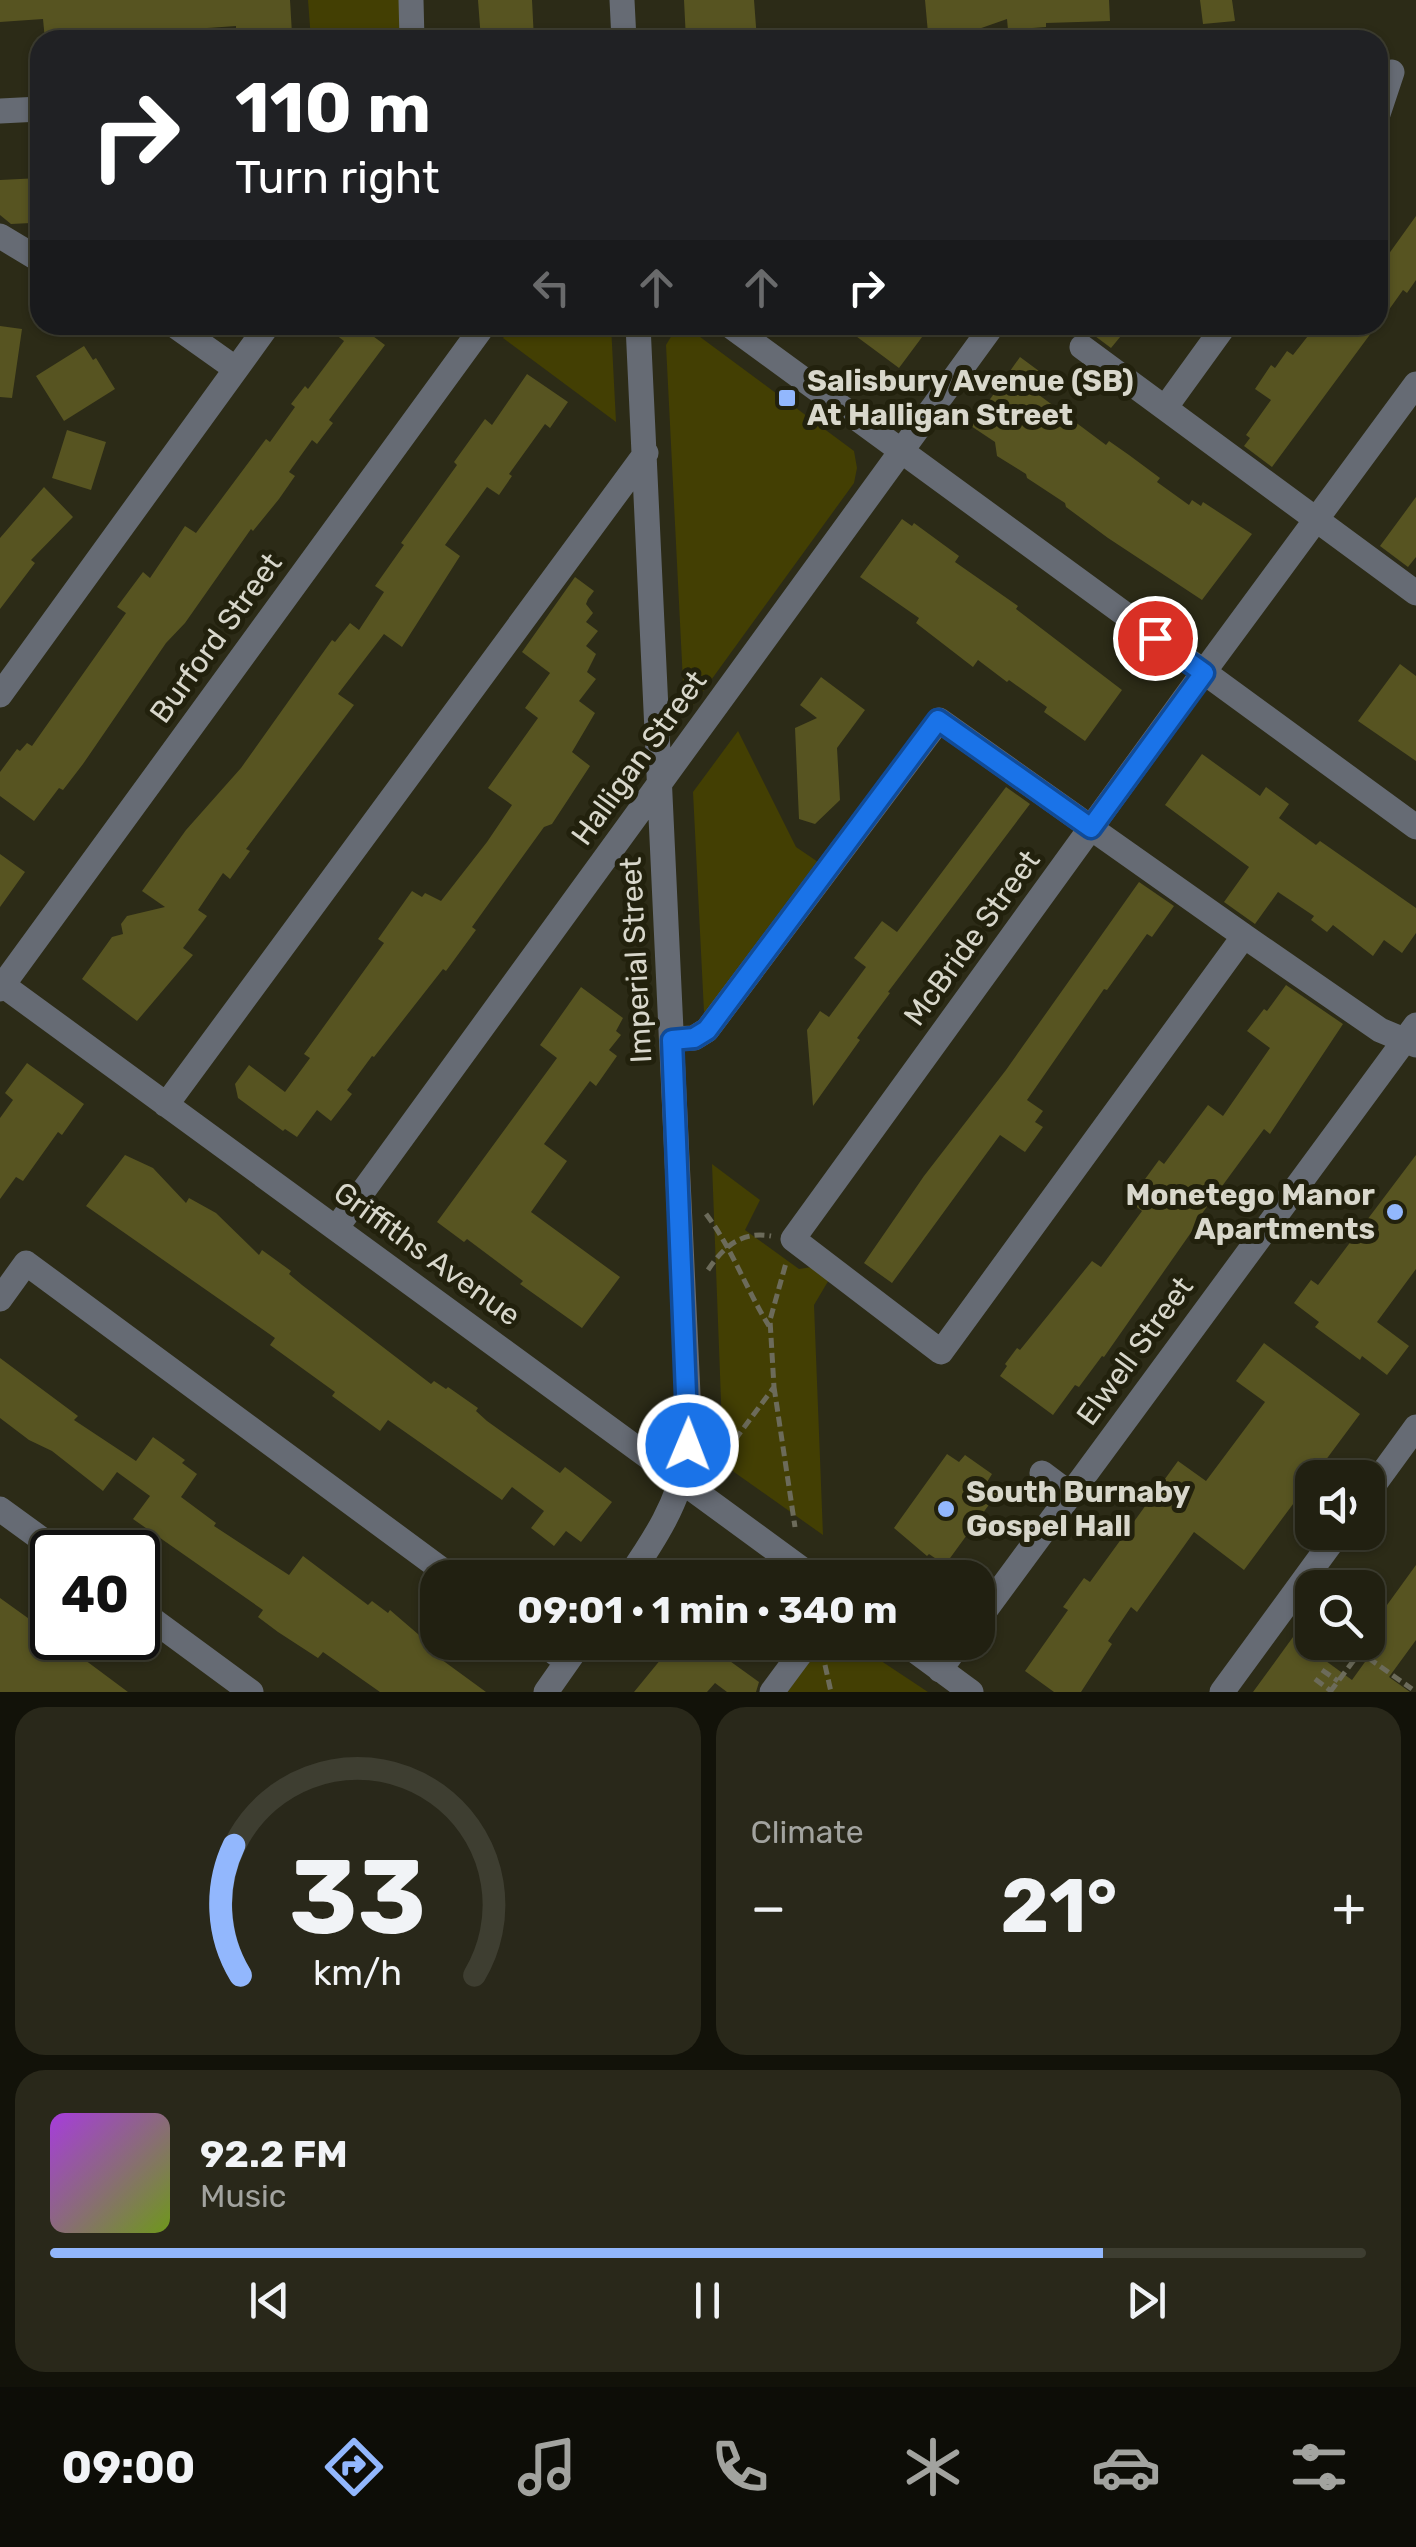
<!DOCTYPE html>
<html lang="en">
<head>
<meta charset="utf-8">
<style>
	body { margin:0; font-family:Rubik,sans-serif; background:#29281a; color:#f1f3f6; height:100vh; display:flex; flex-direction:column; font-size:38px; white-space:nowrap }
	* { box-sizing:border-box; margin:0 }
	p { font-size:32px; color:#a2a39f }
	.icon { flex:none; width:55px; height:55px; fill:none; stroke:currentColor; stroke-width:2; stroke-linecap:round; stroke-linejoin:round }
	.map { position:relative; height:1692px; overflow:hidden }
	.side { display:flex; flex-direction:column; gap:15px; padding:15px; background:#121209; flex:1 }
	.side>* { flex:none }
	.top-card { position:absolute; left:30px; top:30px; width:1358px; height:305px; border-radius:30px; box-shadow:0 2px 8px #0004,0 0 0 2px #3e3e31; background:#202124; color:#fff; overflow:hidden }
	.controls { position:absolute; left:1295px; top:1460px; display:grid; gap:20px }
	.controls a { display:grid; place-items:center; width:90px; height:90px; border-radius:20px; background:#212011; box-shadow:0 2px 8px #0004,0 0 0 2px #3e3e31; font-size:50px }
	.speed { position:absolute; left:30px; top:1530px; display:flex; gap:20px; font-size:50px; font-weight:700; text-align:center }
	.speed>* { display:grid; place-content:center; width:130px; height:130px; border-radius:50%; background:#212011; box-shadow:0 2px 8px #0004,0 0 0 2px #3e3e31; line-height:1 }
	.speed .limit { border:5px solid #111; border-radius:15px; background:#fff; color:#111 }
	.pin { position:absolute; display:grid; place-items:center; width:85px; height:85px; color:#fff; margin:-42px; border:5px solid #fff; border-radius:50%; box-shadow:0 2px 10px #0007 }
	.me { position:absolute; width:110px; margin:-55px; rotate:1deg; stroke-linejoin:round; filter:drop-shadow(0 0 8px #0008) }
	.turn { display:flex; align-items:center; gap:35px; height:210px; padding:0 40px; font-size:45px }
	.turn .icon { width:130px; height:130px; stroke-width:2.5 }
	.turn b { display:block; font-size:70px; line-height:85px }
	.lanes { display:flex; align-items:center; height:95px; padding:0 40px; background:#0003; justify-content:center; gap:50px; direction:ltr }
	.lanes .off { opacity:.35 }
	.big { font-size:75px; font-weight:700; line-height:1.1 }
	.side .tile { flex:1; display:flex; flex-direction:column; justify-content:center; gap:15px; min-width:0; padding:0 35px; border-radius:30px; background:#29281a }
	.side .dial { align-items:center; gap:0 }
	.dial svg { height:260px; overflow:visible; fill:none; stroke:#3e3e31; stroke-width:7; stroke-linecap:round; text-anchor:middle }
	.dial text { fill:#f1f3f6; stroke:none }
	.song { display:flex; align-items:center; gap:30px }
	.cover { width:120px; height:120px; border-radius:15px; background:linear-gradient(135deg,hsl(280 70% 55%),hsl(80 70% 35%)) }
	.played { height:10px; border-radius:5px; background:linear-gradient(90deg,#92b7fd 80%,#3e3e31 80%) }
	.keys { display:flex; justify-content:space-around; direction:ltr }
	.heat { display:flex; justify-content:space-between; align-items:center; font-size:55px; direction:ltr }
	.side .tiles { flex:1; display:grid; gap:15px; grid-template-columns:1fr 1fr }
	.tile:last-child { grid-column:span 2 }
	.trip { position:absolute; left:420px; top:1560px; width:575px; height:100px; border-radius:30px; background:#212011; box-shadow:0 2px 8px #0004,0 0 0 2px #3e3e31; font-weight:700; line-height:100px; text-align:center }
	.dock { display:flex; height:160px; justify-content:space-around; align-items:center; background:#0d0d07; color:#a2a39f }
	.dock .icon { width:70px; height:70px }
	.dock .active { color:#92b7fd }
	.dock b { font-size:45px; color:#f1f3f6 }
	.map>svg:first-child { display:block }
	.green { fill:#433f03 }
	.building { fill:#575421 }
	.lines { fill:none; stroke-linecap:round; stroke-linejoin:round }
	.path { stroke:#6c6b5a; stroke-width:5; stroke-dasharray:10 5; stroke-linecap:butt }
	.minor { stroke:#666b74; stroke-width:25 }
	.route-casing { stroke:#114b97; stroke-width:25 }
	.route { stroke:#1a73e8; stroke-width:18 }
	.poi-dot { fill:#92b7fd; stroke:#22210d; stroke-width:4 }
	.labels { text-anchor:middle; dominant-baseline:central; stroke-width:10; stroke-linejoin:round; paint-order:stroke }
	.poi-label { font-size:30px; font-weight:bold; fill:#d8d7cb; stroke:#22210d; text-anchor:start }
	.street-label { font-size:30px; fill:#d8d7cb; stroke:#22210d }
</style>
</head>
<body>
<div class="map">
<svg width="1416" height="1692" viewBox="0 0 1416 1692">
	<rect width="100%" height="100%" fill="#2c2b17"/>
	<path class="green" d="M308 0H403L405 40H311Z
		M513 325H611L616 422 503 338Z
		M688 328 854 451 857 468 854 483 693 705 689 706 684 702 666 345 672 335Z
		M738 731 796 847 821 864 716 1008 704 1012 693 792Z
		M712 1164 760 1200 745 1230 799 1269 812 1267 830 1278 814 1305 823 1535 734 1472 723 1453Z
		M824 1642 854 1643 928 1692H787Z"/>
	<path class="building" d="M0 0H290L292 34 236 37V26L94 36V40H45L43 19 0 22Z
		M478 0H532L534 40H481Z
		M684 0H754L757 40H686Z
		M925 0H1109L1110 21 1046 23V27L1008 30 1007 19 970 32 949 35 928 33Z
		M1200 0H1232L1235 21 1203 24Z
		M40 178V217H31V223L11 224 0 215V180Z
		M1416 216V280L1407 293 1403 290 1378 325V269Z
		M323 325H358L385 345 329 420 333 423 317 444 312 440 289 472 295 476 279 499 253 531 251 529 185 623 166 643 83 764 63 790 59 788 34 821 0 796V772L17 749 20 751 27 743 32 746 126 613 117 607 143 572 150 578 185 526 196 533 266 439 270 442 295 407 291 404 305 386 308 389 344 341Z
		M841 325H931L899 368Z
		M1065 325H1130L1111 348 1091 333H1075Z
		M1333 325H1377L1272 467 1244 446 1250 438 1246 435 1271 400 1255 389 1271 365 1275 368 1287 351 1293 355 1315 327 1326 335Z
		M0 326 22 329 12 398 0 397Z
		M84 346 93 360 96 358 115 389 64 421 36 376Z
		M1020 357 1043 374 1031 389 1106 445 1109 441 1129 455 1160 478 1157 482 1189 505 1192 500 1201 506 1203 502 1252 534 1202 600 1108 538 1066 507 1065 503 1027 478 1026 474 997 456 995 442 971 426Z
		M527 374 568 402 550 428 545 424 509 474 512 476 499 495 487 487 445 545 460 556 402 647 384 634 338 694 354 705 246 849 250 851 230 879 223 873 198 910 207 916 183 948 193 955 137 1021 82 979 112 937 123 934 121 924 127 916 165 907 142 891 186 830 241 768 332 640 335 642 350 623 359 630 384 592 375 586 404 545 401 543 457 465 454 462 485 419 492 425Z
		M67 430 106 442 91 490 52 478Z
		M44 487 73 517 31 560 35 563 0 609V538Z
		M1416 497V557L1408 567 1380 546Z
		M902 519 912 526 914 523 959 556 955 562 1018 606 1016 609 1122 690 1085 741 1044 712 1047 707 1009 680 1007 682 978 660 973 667 916 623 919 618 860 577Z
		M575 577 594 591 588 599 586 604 593 613 586 622 598 631 586 646 596 654 587 672 596 679 579 701 595 713 572 752 590 766 552 824 544 827 505 881 472 927 476 930 446 971 443 969 374 1057 372 1056 347 1090 352 1094 331 1121 317 1110 297 1137 285 1129 283 1131 238 1098 235 1084 249 1065 285 1092 310 1058 304 1054 384 943 378 939 412 891 422 897 425 893 441 901 487 842 512 805 488 788 538 718 525 708 550 673 522 652Z
		M1400 664 1416 676V761L1358 721Z
		M821 677 865 710 837 748 840 800 815 824 799 819 795 728 817 718 800 705Z
		M1202 754 1260 796 1266 787 1289 804 1279 818 1316 845 1320 841 1416 908V933L1402 953 1384 940 1373 956 1333 925 1327 932 1311 920 1314 916 1278 892 1255 924 1224 902 1249 867 1165 805Z
		M1006 787 1030 804 888 992 890 993 857 1038 860 1040 813 1106 807 1030 820 1011 829 1017 866 967 854 958 882 921 897 932Z
		M0 854 25 872 0 907Z
		M1139 882 1174 906 1152 937 1147 934 1107 990 1104 989 1027 1100 1043 1111 1035 1122 1043 1127 1025 1152 1000 1135 892 1283 864 1263 924 1176 1006 1070Z
		M1286 985 1343 1024 1270 1134 1264 1129 1195 1223 1197 1224 1104 1357 1102 1356 1079 1387 1075 1385 1053 1415 1000 1376 1007 1366 1005 1364 1017 1348 1020 1350 1092 1261 1101 1267 1142 1211 1129 1201 1159 1160 1164 1164 1208 1105 1223 1116 1270 1048 1247 1031 1264 1009 1267 1011Z
		M581 987 623 1018 616 1031 621 1035 609 1050 617 1056 596 1086 590 1081 544 1144 567 1161 531 1212 620 1277 582 1328 520 1284 523 1281 467 1239 464 1242 437 1222 557 1058 540 1045Z
		M27 1063 84 1104 62 1135 58 1132 23 1181 16 1177 0 1199V1118L13 1100 5 1093Z
		M125 1155 153 1168 186 1203 189 1198 216 1213 259 1255 262 1250 291 1271 289 1274 302 1285 431 1384 434 1381 446 1389 448 1387 478 1408 476 1411 487 1421 560 1473 565 1467 612 1502 581 1542 566 1531 554 1546 531 1528 544 1511 512 1487 502 1500 388 1420 380 1431 332 1396 335 1392 270 1345 275 1338 86 1206Z
		M1416 1155V1269L1377 1322 1409 1346 1387 1375 1362 1356 1360 1360 1315 1327 1319 1322 1294 1303 1311 1280 1318 1285Z
		M1264 1343 1360 1414 1244 1570 1194 1532 1137 1612 1131 1607 1108 1641 1112 1644 1081 1692H1054L1025 1671 1068 1610 1063 1607 1084 1578 1090 1582 1178 1461 1206 1481 1265 1402 1236 1381Z
		M0 1358 78 1416 74 1420 136 1461 153 1437 185 1460 182 1463 197 1474 181 1497 216 1523 214 1526 289 1575 303 1556 368 1605 372 1601 388 1613 390 1610 426 1641 423 1646 486 1692H380L323 1652 318 1658 278 1632 258 1617 263 1610 133 1519 150 1496 117 1472 103 1491 52 1451 29 1440 0 1418Z
		M947 1454 959 1462 965 1455 992 1474 987 1482 999 1491 945 1565 929 1554 927 1556 894 1528Z
		M1416 1565V1640L1389 1677 1410 1692H1253L1293 1637 1352 1680 1380 1641 1368 1632V1591L1387 1605Z
		M0 1598 46 1631 128 1692H0Z
		M675 1642H739L727 1659 759 1682 756 1692H727L715 1683 707 1692H634Z"/>
	<g class="lines">
		<path class="path" d="M706 1214C732 1248 746 1289 769 1326
			M708 1270C724 1246 742 1231 771 1236
			M774 1387 795 1527
			M717 1464 774 1387 770 1320 786 1263
			M825 1665 831 1692
			M1322 1670 1338 1681
			M1315 1679 1331 1691
			M1330 1692 1360 1652 1412 1689"/>
		<path class="minor" d="M411 0 412 40
			M622 0 624 40
			M0 111 40 109
			M1378 114 1392 72
			M0 236 40 260
			M174 325 236 369
			M729 325 1416 827
			M1082 347 1416 593
			M1165 408 1225 325
			M0 695 268 325
			M1244 936 1380 1030 1416 1045
			M0 983 814 1578
			M0 989 484 325
			M672 1039 694 1038 707 1030 939 720 1076 817 1091 828 1244 936 941 1352 793 1239C930 1051 1066 862 1203 673L1416 384
			M166 1105 646 453
			M337 1227 993 325
			M0 1299 26 1263 453 1578
			M1042 1473 1070 1494
			M1368 1493 1416 1427
			M0 1509 59 1552
			M628 1578C653 1542 680 1501 686 1457 689 1437 688 1415 688 1394L638 325
			M138 1609 251 1692
			M978 1620 1416 1025
			M541 1642 567 1662
			M903 1642 971 1692
			M940 1670 960 1642
			M546 1692 581 1642
			M772 1692 809 1642
			M1222 1692 1339 1532"/>
	</g>
	<g class="lines">
		<g class="route-casing">
			<path id="route" d="M688 1445 672 1040 694 1038 707 1030 938 720 1091 828 1204 673 1155 638"/>
		</g>
		<use href="#route" class="route"/>
	</g>
	<g class="poi-dot">
		<rect x="777" y="388" width="20" height="20" rx="5"/>
		<circle cx="1395" cy="1212" r="10"/>
		<circle cx="946" cy="1509" r="10"/>
	</g>
	<g class="labels">
		<g class="poi-label">
			<text x="807" y="381">Salisbury Avenue (SB)<tspan x="807" dy="34">At Halligan Street</tspan></text>
			<text x="1375" y="1195" text-anchor="end">Monetego Manor<tspan x="1375" dy="34">Apartments</tspan></text>
			<text x="966" y="1492">South Burnaby<tspan x="966" dy="34">Gospel Hall</tspan></text>
		</g>
		<g class="street-label">
			<text transform="translate(216 638) rotate(-54)">Burford Street</text>
			<text transform="translate(639 758) rotate(-54)">Halligan Street</text>
			<text transform="translate(972 938) rotate(-54)">McBride Street</text>
			<text transform="translate(636 960) rotate(-93)">Imperial Street</text>
			<text transform="translate(427 1254) rotate(36)">Griffiths Avenue</text>
			<text transform="translate(1135 1351) rotate(-54)">Elwell Street</text>
		</g>
	</g>
</svg>
<div class="controls">
<a><svg class="icon" aria-label="sound" viewBox="0 0 24 24"><path d="M4 9h4l5-4v14l-5-4H4zM17 9q2 3 0 6"/></svg></a>
<a><svg class="icon" aria-label="search" viewBox="0 0 24 24"><circle cx="10" cy="10" r="6"/><path d="M15 15l6 6"/></svg></a>
</div>
<div class="speed"><div class="limit">40</div></div>
<div class="pin" style="left:1155px;top:638px;background:#d93025"><svg class="icon" aria-label="arrive" viewBox="0 0 24 24"><path d="M6 21V4h12l-3 4 3 4H6"/></svg></div>
<svg class="me" style="left:688px;top:1445px" viewBox="-20 -20 40 40"><circle r="17" fill="#1a73e8" stroke="#fff" stroke-width="3"/><path d="M0-11L8 9 0 5-8 9z" fill="#fff"/></svg>
<div class="trip">09:01 · 1 min · 340 m</div>
<div class="top-card">
<div class="turn"><svg class="icon" aria-label="right" viewBox="0 0 24 24"><path d="M7 20v-9h11M14 6l5 5-5 5"/></svg><div><b>110 m</b>Turn right</div></div>
<div class="lanes"><svg class="icon off" aria-label="left" viewBox="0 0 24 24"><path d="M17 20v-9H6M10 6l-5 5 5 5"/></svg><svg class="icon off" aria-label="ahead" viewBox="0 0 24 24"><path d="M12 20V5M6 11l6-6 6 6"/></svg><svg class="icon off" aria-label="ahead" viewBox="0 0 24 24"><path d="M12 20V5M6 11l6-6 6 6"/></svg><svg class="icon" aria-label="right" viewBox="0 0 24 24"><path d="M7 20v-9h11M14 6l5 5-5 5"/></svg></div>
</div>
</div>
<section class="side">
<div class="tiles">
<div class="tile dial"><svg viewBox="0 0 100 80">
<path d="M14 69A42 42 0 1 1 86 69"/>
<path d="M14 69A42 42 0 0 1 12 29" stroke="#92b7fd"/>
<text x="50" y="56" font-size="32" font-weight="700">33</text>
<text x="50" y="72" font-size="11">km/h</text>
</svg></div>
<div class="tile"><p>Climate</p>
<div class="heat"><a>−</a><b class="big">21°</b><a>+</a></div>
</div>
<div class="tile">
<div class="song"><i class="cover"></i><div><b>92.2 FM</b><p>Music</p></div></div>
<div class="played"></div>
<div class="keys"><svg class="icon" aria-label="previous" viewBox="0 0 24 24"><path d="M18 5L8 12l10 7zM5 5v14"/></svg><svg class="icon" aria-label="pause" viewBox="0 0 24 24"><path d="M8 5v14M16 5v14"/></svg><svg class="icon" aria-label="next" viewBox="0 0 24 24"><path d="M6 5l10 7-10 7zM19 5v14"/></svg></div>
</div>
</div>
</section>
<nav class="dock">
<b>09:00</b>
<svg class="icon active" aria-label="directions" viewBox="0 0 24 24"><path d="M12 3l9 9-9 9-9-9zM9 14v-3h6M13 9l2 2-2 2"/></svg>
<svg class="icon" aria-label="music" viewBox="0 0 24 24"><path d="M9 18V5l10-2v13"/><circle cx="6" cy="18" r="3"/><circle cx="16" cy="16" r="3"/></svg>
<svg class="icon" aria-label="phone" viewBox="0 0 24 24"><path d="M5 4h4l2 5-3 2q2 4 5 5l2-3 5 2v4C11 20 4 13 5 4z"/></svg>
<svg class="icon" aria-label="climate" viewBox="0 0 24 24"><path d="M12 3v18M4 7l16 10M4 17L20 7"/></svg>
<svg class="icon" aria-label="car" viewBox="0 0 24 24"><path d="M5 17H2v-5l4-1 3-4h7l3 4 3 1v5h-3M9 17h6M6 11h13"/><circle cx="7" cy="17" r="2"/><circle cx="17" cy="17" r="2"/></svg>
<svg class="icon" aria-label="filters" viewBox="0 0 24 24"><path d="M4 7h16M4 17h16"/><circle cx="9" cy="7" r="2"/><circle cx="15" cy="17" r="2"/></svg>
</nav>
</body>
</html>
